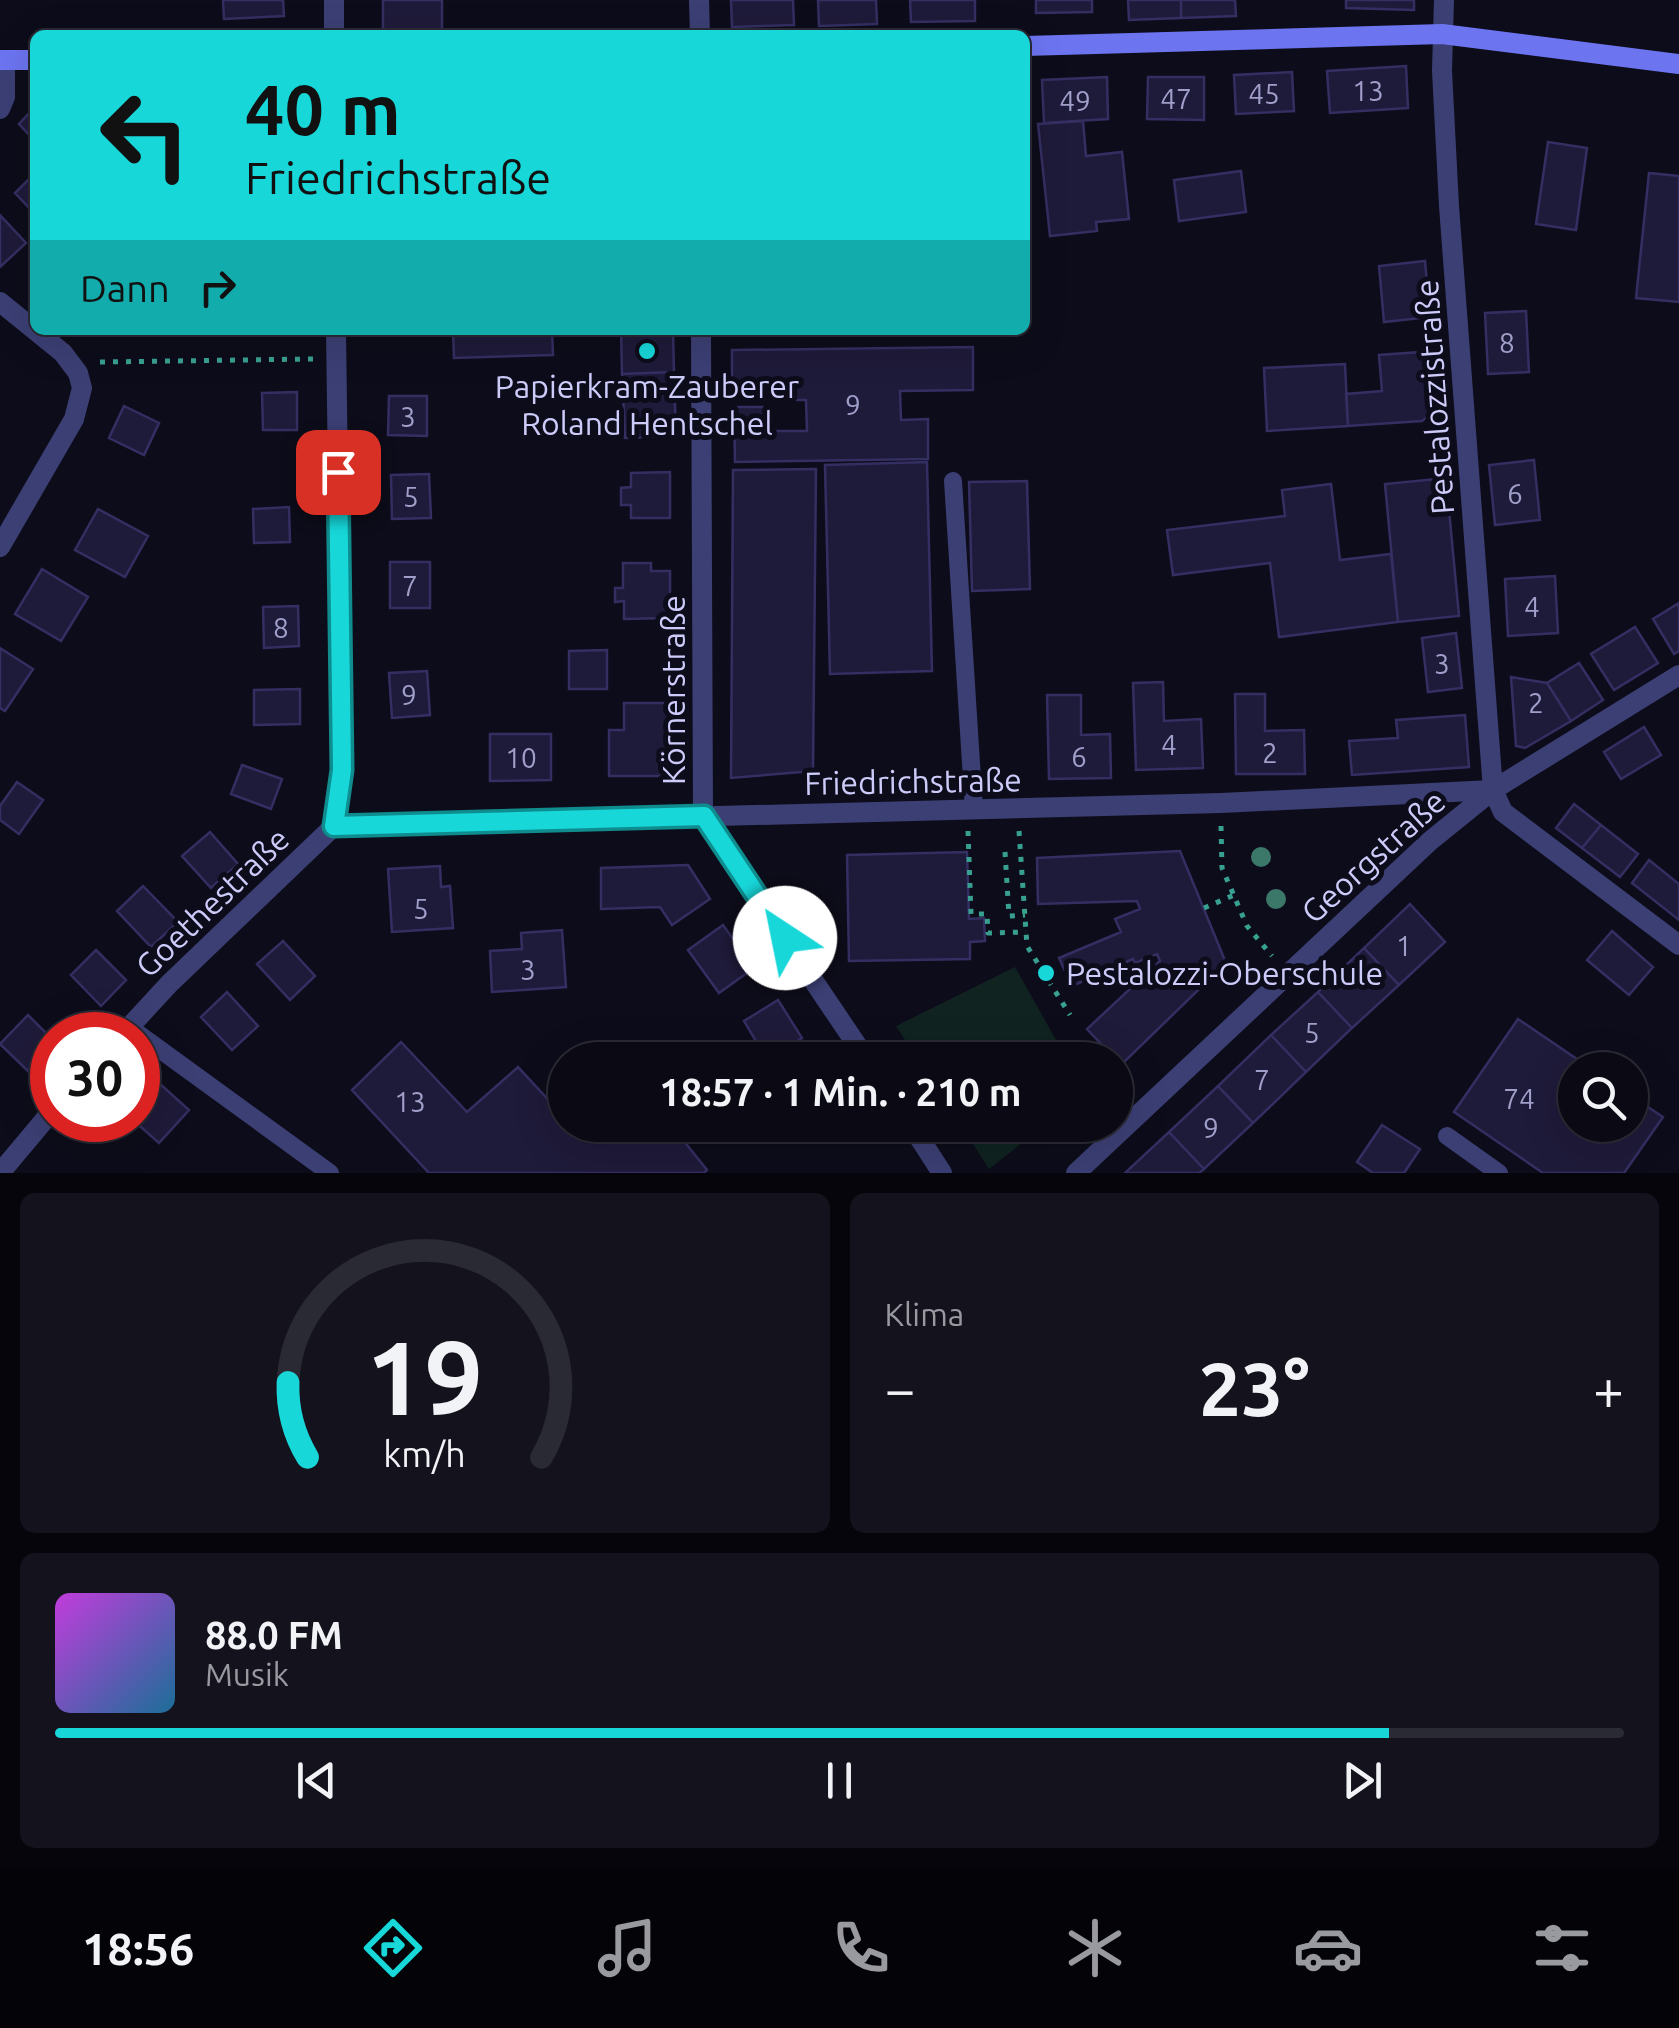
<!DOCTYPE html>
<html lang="de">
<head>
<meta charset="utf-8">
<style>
	body { margin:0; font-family:Ubuntu,sans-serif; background:#13121d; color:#f1f3f6; height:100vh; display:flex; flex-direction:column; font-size:38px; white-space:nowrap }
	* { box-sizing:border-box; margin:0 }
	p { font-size:32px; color:#999aa0 }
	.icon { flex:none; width:55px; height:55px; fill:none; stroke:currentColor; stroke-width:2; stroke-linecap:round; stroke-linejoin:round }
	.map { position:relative; height:1173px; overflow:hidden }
	.side { display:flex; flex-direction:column; gap:20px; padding:20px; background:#06050b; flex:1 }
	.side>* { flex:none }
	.top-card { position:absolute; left:30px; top:30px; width:1000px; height:305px; border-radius:15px; box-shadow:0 10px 40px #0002,0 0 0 2px #2a2a34; background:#17d7d9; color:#111; overflow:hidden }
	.controls { position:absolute; left:1558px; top:1052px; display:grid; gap:20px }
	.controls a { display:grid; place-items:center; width:90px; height:90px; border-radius:50%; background:#0a0914; box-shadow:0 10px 40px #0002,0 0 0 2px #2a2a34; font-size:50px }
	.speed { position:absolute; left:30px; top:1012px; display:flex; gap:20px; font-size:50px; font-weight:700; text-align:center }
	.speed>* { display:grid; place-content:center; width:130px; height:130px; border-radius:50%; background:#0a0914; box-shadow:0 10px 40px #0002,0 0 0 2px #2a2a34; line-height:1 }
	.speed .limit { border:15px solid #d22; background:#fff; color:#111 }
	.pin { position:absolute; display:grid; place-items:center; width:85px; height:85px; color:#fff; margin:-42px; border-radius:20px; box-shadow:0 5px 15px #0006 }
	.me { position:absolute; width:110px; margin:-55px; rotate:326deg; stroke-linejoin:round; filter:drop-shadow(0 0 8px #0008) }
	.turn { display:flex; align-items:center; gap:35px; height:210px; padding:0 50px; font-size:45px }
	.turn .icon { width:130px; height:130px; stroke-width:2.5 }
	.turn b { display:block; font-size:70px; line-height:85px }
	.then { display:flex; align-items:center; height:95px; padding:0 50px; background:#0003; gap:20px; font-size:38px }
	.big { font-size:75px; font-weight:600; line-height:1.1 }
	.side .widget { flex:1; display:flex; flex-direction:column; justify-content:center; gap:15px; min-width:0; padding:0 35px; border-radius:15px; background:#13121d }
	.side .dial { align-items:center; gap:0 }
	.dial svg { height:260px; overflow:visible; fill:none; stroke:#2a2a34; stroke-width:7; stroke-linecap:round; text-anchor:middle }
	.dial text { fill:#f1f3f6; stroke:none }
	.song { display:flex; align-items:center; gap:30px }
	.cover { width:120px; height:120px; border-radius:15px; background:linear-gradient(135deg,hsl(290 70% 55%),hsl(200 70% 35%)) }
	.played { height:10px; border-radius:5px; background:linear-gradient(90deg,#17d7d9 85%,#2a2a34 85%) }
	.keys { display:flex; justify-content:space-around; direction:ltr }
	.heat { display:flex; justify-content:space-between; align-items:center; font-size:55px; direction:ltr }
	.side .tiles { flex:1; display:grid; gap:20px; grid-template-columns:1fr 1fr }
	.widget:last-child { grid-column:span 2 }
	.trip { position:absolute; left:548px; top:1042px; width:585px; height:100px; border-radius:50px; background:#0a0914; box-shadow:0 10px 40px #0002,0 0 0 2px #2a2a34; font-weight:600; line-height:100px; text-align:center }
	.tabs { display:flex; height:160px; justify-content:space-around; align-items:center; background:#040408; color:#999aa0 }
	.tabs .icon { width:70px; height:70px }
	.tabs .selected { color:#17d7d9 }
	.tabs b { font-size:45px; color:#f1f3f6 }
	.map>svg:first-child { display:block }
	.green { fill:#102321 }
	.building { fill:#1e1a39; stroke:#342f62; stroke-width:2.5 }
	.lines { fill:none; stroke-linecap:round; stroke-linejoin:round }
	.path { stroke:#38a090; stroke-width:5; stroke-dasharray:5 8; stroke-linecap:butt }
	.service { stroke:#3c3f74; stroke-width:18 }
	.minor { stroke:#3c3f74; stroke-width:20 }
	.secondary { stroke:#6c74f0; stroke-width:20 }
	.tree { fill:#3b7869 }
	.route-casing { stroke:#0f8c8d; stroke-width:25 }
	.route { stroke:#17d7d9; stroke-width:18 }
	.poi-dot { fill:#17d7d9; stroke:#0d0c1a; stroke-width:4 }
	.labels { text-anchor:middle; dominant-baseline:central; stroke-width:10; stroke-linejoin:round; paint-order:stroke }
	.number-label { font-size:28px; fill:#a09fc9 }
	.poi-label { font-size:32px; fill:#cccbf9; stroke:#0d0c1a }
	.street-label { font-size:32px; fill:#cccbf9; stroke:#0d0c1a }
</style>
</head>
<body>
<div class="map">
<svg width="1679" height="1173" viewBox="0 0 1679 1173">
	<rect width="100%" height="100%" fill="#0d0c1a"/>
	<path class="green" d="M1015 967 1056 1040 1037 1049 1044 1060H918L896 1026Z
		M961 1125H1045L989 1169Z"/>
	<path class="building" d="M223 0H283L284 16 224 19Z
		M383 0H442V31H383Z
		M731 0H793L794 25 732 27Z
		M818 0H876L877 24 819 26Z
		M910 0H975V21L911 22Z
		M1036 0H1092V12L1036 13Z
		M1128 0H1181V18L1129 20Z
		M1181 0H1235L1236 16 1181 18Z
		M1346 0H1414V10L1346 8Z
		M1406 66 1408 108 1330 113 1327 71Z
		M1292 72 1294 111 1236 114 1234 75Z
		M1107 77 1108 119 1044 123 1042 80Z
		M1148 77H1204V120L1147 119Z
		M35 107V141L19 124Z
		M1083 121 1086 156 1122 152 1129 219 1096 222 1097 231 1050 236 1038 124Z
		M1548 142 1587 148 1576 230 1536 224Z
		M1241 171 1246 212 1179 221 1174 180Z
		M35 173V214L15 193Z
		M1649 173 1679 176V302L1636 298Z
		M0 215 26 243 0 267Z
		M1425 261 1430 317 1384 322 1379 266Z
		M1526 311 1529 372 1488 374 1485 313Z
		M453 330H552L553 355 454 358Z
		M621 330H673L674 372 622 374Z
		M973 347V390L900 391 901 420 928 419V459L735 462 734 407H764V431H807L806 400H777V383L732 384V350Z
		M1434 351 1439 407 1422 421 1348 426 1346 394 1382 391 1379 355Z
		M1345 364 1348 426 1267 431 1264 368Z
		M674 372 676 436 625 438 622 374Z
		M297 392V430H263L262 393Z
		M389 396H427V436L388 435Z
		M124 406 159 423 144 455 109 438Z
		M1534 460 1540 520 1495 525 1489 465Z
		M927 462 932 671 830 674 825 465Z
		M816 469 813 771 731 778 733 470Z
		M670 472V518H631V505H621V488L631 487V473Z
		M429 474 431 518 392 519 391 475Z
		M1446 478 1459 616 1398 622 1385 484Z
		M1027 481 1030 589 972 591 969 482Z
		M1331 484 1340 560 1391 554 1398 622 1279 637 1270 563 1173 575 1167 530 1285 516 1282 490Z
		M289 507 290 542 254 543 253 509Z
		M98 509 148 536 125 577 75 550Z
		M390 562H430V608H390Z
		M623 563H651V571H670V618L624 619V601L615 602V588H623Z
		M42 569 88 597 61 641 15 614Z
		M1555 576 1558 633 1508 636 1505 579Z
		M1679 603V651L1674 654 1653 619Z
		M298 606 299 646 264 648 263 607Z
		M1635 627 1658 663 1614 690 1591 654Z
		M1456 633 1462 688 1428 692 1422 638Z
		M0 648 33 669 5 711 0 708Z
		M607 650V689H569V651Z
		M1579 663 1603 700 1571 721 1547 683Z
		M427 671 430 715 392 718 389 673Z
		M1511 677 1547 683 1571 721 1525 748 1516 746Z
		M1163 682 1164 721 1201 719 1203 768 1136 770 1133 683Z
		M300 689V724L254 725V690Z
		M1235 694H1265V731L1304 730 1305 774H1236Z
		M1047 695H1081V735L1110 734 1111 778 1049 779Z
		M624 703H670V776H609V730H624Z
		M1465 715 1469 767 1352 775 1349 741 1398 738 1396 720Z
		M1644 727 1661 755 1621 779 1604 752Z
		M490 734H551V780L490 781Z
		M242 765 282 779 271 809 231 794Z
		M17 782 43 800 19 834 0 820V806Z
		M1574 804 1601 825 1582 848 1556 828Z
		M1601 825 1638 854 1620 877 1582 848Z
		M210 832 238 864 211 888 182 856Z
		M1180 851 1226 963 1121 1065 1087 1029 1160 961 1157 954 1135 963 1133 959 1072 986 1059 958 1121 932 1115 919 1140 909 1137 901 1038 904 1037 858Z
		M967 852 969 919 984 918 985 941 970 942V959L849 961 847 855Z
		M1649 860 1679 884V920L1632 883Z
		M688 865 710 899 672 925 660 907 601 909V868Z
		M440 866 441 887 450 886 453 928 392 932 388 869Z
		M143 886 178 922 151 947 117 911Z
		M1410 904 1445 942 1399 985 1364 948Z
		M723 925 754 968 719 993 688 950Z
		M562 930 566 987 492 992 490 951 522 949 521 933Z
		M1612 931 1653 967 1629 995 1587 960Z
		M283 941 315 976 290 1000 257 964Z
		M1364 948 1399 985 1352 1028 1318 992Z
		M96 950 126 980 101 1006 71 975Z
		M227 992 258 1026 232 1050 201 1017Z
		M1318 992 1352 1028 1306 1072 1271 1035Z
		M778 1000 802 1038 767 1060 744 1021Z
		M28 1015 52 1039V1054L32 1075 0 1044Z
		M1518 1019 1593 1070H1575V1125H1630V1095L1663 1117 1624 1173H1543L1454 1112Z
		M1271 1035 1306 1072 1253 1123 1218 1086Z
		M401 1042 467 1112 518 1067 565 1118V1125H572L578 1132 587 1125H671L707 1170 704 1173H429L352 1090Z
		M149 1074 189 1110 159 1143 133 1120H138V1086Z
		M1218 1086 1253 1123 1204 1169 1169 1132Z
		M1382 1125 1420 1149 1404 1173H1373L1357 1162Z
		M1169 1132 1204 1169 1199 1173H1125Z"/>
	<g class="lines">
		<path class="path" d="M100 362 313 359
			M1221 826 1222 868 1247 926 1272 956
			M968 831 971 914H987L988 933 1026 932
			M1019 831 1027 946 1070 1015
			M1005 852 1009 916 1025 915
			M1204 908 1234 895"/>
		<path class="service" d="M953 481 974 810
			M129 1027 330 1173
			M1447 1136 1499 1173"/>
		<path class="minor" d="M699 0 700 35
			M1444 0 1442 71 1449 206 1493 790 1503 812 1679 945
			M334 35V0
			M0 109 5 97V60
			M0 302 63 353 78 373 82 388 74 419 0 547
			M701 330 703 817 867 1060
			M334 826 1221 803 1493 790
			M122 1035 169 984 334 826 342 770 336 330
			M911 1125 942 1173
			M0 1173 52 1111
			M1076 1173 1430 841 1493 790 1679 675"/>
		<path class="secondary" d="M1025 46 1442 34 1679 64
			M0 60H35"/>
	</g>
	<g class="tree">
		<circle cx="1261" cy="857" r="10"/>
		<circle cx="1276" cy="899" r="10"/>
	</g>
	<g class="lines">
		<g class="route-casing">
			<path id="route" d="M338 472 342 770 334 826 704 816 785 938"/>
		</g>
		<use href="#route" class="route"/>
	</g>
	<g class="poi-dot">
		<circle cx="647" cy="351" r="10"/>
		<circle cx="1046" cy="973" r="10"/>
	</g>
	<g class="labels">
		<g class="number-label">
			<text x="1368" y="90">13</text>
			<text x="1264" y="93">45</text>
			<text x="1176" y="98">47</text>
			<text x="1075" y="100">49</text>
			<text x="1507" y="342">8</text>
			<text x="853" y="404">9</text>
			<text x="408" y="416">3</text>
			<text x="1515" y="493">6</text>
			<text x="411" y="496">5</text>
			<text x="410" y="585">7</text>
			<text x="1532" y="606">4</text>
			<text x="281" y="627">8</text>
			<text x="1442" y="663">3</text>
			<text x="409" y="694">9</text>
			<text x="1536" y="702">2</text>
			<text x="1169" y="744">4</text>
			<text x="1270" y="752">2</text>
			<text x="1079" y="756">6</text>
			<text x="521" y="757">10</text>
			<text x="421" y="908">5</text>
			<text x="1404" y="945">1</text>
			<text x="528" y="969">3</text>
			<text x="1312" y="1032">5</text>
			<text x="1262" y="1079">7</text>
			<text x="1519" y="1098">74</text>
			<text x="410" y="1101">13</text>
			<text x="1211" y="1127">9</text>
		</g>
		<g class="poi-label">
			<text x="647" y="386">Papierkram-Zauberer<tspan x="647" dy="37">Roland Hentschel</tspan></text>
			<text x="1066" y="973" text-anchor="start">Pestalozzi-Oberschule</text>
		</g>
		<g class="street-label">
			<text transform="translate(1434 397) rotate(-94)">Pestalozzistraße</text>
			<text transform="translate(673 690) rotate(-90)">Körnerstraße</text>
			<text transform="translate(913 781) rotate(-1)">Friedrichstraße</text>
			<text transform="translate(1373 856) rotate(-42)">Georgstraße</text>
			<text transform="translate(212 902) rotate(-44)">Goethestraße</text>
		</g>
	</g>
</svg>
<div class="controls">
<a><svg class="icon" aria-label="search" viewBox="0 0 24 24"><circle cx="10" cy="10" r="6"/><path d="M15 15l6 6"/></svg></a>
</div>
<div class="speed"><div class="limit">30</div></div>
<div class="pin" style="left:338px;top:472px;background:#d93025"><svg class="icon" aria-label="arrive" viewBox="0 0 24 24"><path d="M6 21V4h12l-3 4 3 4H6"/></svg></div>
<svg class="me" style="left:785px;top:938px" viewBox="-20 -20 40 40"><circle r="19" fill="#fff"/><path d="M0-13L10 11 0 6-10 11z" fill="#17d7d9"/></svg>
<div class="trip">18:57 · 1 Min. · 210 m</div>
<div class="top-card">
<div class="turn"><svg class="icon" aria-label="left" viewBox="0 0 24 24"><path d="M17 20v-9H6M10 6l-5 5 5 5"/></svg><div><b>40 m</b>Friedrichstraße</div></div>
<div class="then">Dann<svg class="icon" aria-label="right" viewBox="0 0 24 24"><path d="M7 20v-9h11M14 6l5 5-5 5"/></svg></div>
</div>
</div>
<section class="side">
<div class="tiles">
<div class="widget dial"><svg viewBox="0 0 100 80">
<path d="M14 69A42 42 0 1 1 86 69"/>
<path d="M14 69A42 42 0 0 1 8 46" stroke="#17d7d9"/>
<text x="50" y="56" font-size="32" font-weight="700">19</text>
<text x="50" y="72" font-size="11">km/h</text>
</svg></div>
<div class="widget"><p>Klima</p>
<div class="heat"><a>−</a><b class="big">23°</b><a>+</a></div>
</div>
<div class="widget">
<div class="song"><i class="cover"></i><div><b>88.0 FM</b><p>Musik</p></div></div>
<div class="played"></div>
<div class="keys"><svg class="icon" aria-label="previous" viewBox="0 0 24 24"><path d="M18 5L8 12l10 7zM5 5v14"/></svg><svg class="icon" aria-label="pause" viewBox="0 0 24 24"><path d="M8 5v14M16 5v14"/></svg><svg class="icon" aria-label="next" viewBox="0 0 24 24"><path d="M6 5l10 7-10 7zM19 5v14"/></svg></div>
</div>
</div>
</section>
<nav class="tabs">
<b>18:56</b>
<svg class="icon selected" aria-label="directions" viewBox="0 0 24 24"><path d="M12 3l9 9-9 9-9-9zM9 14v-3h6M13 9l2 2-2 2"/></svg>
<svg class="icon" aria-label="music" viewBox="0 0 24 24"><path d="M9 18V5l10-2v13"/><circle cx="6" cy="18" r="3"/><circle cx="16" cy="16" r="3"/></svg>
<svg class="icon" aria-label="phone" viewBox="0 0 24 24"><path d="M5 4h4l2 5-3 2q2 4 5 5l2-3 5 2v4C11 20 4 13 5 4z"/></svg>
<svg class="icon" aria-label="climate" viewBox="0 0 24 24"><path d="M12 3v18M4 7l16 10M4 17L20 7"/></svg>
<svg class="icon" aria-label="car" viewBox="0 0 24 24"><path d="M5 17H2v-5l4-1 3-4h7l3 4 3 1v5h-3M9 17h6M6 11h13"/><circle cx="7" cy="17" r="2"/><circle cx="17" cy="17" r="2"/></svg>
<svg class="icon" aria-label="filters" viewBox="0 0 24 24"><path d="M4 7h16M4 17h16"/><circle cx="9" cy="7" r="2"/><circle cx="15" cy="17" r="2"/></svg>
</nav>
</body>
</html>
